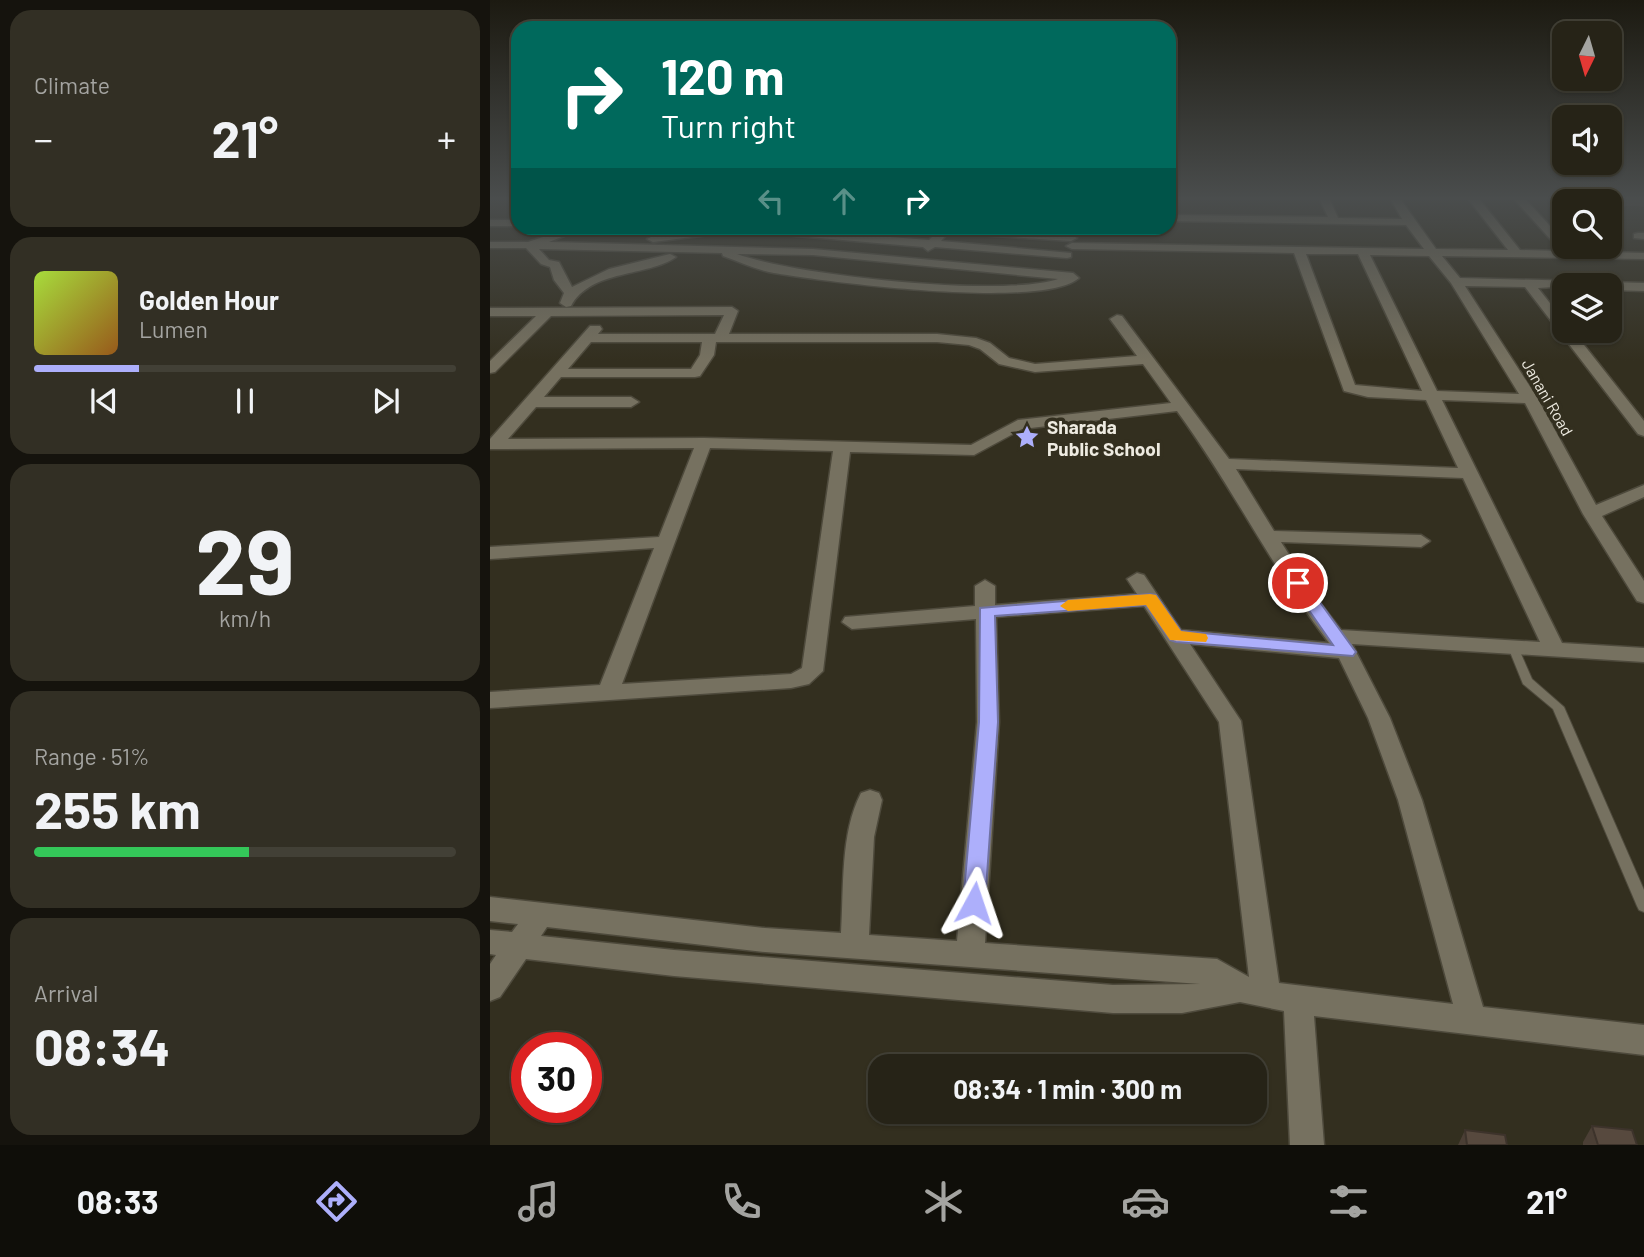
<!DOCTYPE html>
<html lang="en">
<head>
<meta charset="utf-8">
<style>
	body { margin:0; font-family:Barlow,sans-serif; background:#322f24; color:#f1f3f6; height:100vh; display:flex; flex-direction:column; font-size:26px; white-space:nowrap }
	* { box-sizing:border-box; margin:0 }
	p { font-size:23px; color:#a4a4a1 }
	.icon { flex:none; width:38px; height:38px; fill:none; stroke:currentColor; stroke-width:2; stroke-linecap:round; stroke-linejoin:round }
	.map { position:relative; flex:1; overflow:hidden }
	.details { display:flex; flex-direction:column; gap:10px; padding:10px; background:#15130d; width:490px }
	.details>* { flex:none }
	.hud { position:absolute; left:21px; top:21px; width:665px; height:214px; border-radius:21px; box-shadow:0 2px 5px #0004,0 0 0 2px #424036; background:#00695c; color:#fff; overflow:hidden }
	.needle { width:46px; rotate:185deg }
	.tools { position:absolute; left:1062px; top:21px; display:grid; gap:14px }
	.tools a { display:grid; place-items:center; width:70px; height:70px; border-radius:14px; background:#262317; box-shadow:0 2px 5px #0004,0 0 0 2px #424036; font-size:35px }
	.speed { position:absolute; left:21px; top:1032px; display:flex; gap:14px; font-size:35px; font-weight:700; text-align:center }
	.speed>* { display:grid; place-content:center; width:91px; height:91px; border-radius:50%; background:#262317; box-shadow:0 2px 5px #0004,0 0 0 2px #424036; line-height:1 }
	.speed .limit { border:10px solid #d22; background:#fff; color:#111 }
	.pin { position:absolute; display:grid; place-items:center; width:60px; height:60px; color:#fff; margin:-30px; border:4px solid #fff; border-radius:50%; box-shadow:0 2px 7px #0007 }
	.me { position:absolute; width:77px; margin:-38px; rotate:5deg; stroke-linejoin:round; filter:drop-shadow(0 0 5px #0008) }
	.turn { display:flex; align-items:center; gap:24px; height:147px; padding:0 35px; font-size:32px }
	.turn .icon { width:91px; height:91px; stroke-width:2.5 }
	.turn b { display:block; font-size:49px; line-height:60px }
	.lanes { display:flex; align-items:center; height:66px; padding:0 35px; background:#0003; justify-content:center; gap:35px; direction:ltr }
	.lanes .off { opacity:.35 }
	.big { font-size:52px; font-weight:700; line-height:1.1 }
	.details .widget { flex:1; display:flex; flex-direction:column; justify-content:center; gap:10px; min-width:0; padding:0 24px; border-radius:21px; background:#322f24 }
	.details .dial { align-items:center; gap:0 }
	.dial b { font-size:91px; line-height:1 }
	.song { display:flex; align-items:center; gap:21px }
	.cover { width:84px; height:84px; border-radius:10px; background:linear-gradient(135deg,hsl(80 70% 55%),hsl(30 70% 35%)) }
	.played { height:7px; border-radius:4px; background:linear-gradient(90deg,#adaffb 25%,#424036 25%) }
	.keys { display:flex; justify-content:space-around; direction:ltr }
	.heat { display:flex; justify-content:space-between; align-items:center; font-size:38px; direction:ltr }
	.charge { height:10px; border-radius:5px; background:linear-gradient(90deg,#34c759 51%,#424036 0) }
	.trip { position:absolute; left:378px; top:1054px; width:399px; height:70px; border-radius:21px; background:#262317; box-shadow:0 2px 5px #0004,0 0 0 2px #424036; font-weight:700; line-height:70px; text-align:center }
	.dock { display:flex; height:112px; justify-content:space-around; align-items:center; background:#0f0e09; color:#a4a4a1 }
	.dock .icon { width:49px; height:49px }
	.dock .active { color:#adaffb }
	.dock b { font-size:32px; color:#f1f3f6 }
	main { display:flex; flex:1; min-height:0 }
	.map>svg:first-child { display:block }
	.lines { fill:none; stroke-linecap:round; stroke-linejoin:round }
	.lane-casing { stroke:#4e4a3c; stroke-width:2 }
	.street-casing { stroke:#4e4a3c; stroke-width:3 }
	.lane { fill:#767160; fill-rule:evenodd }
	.street { fill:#767160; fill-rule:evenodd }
	.wall { fill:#4b3f35 }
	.building { fill:#57493e; stroke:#3d332b; stroke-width:2 }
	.route { fill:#adaffb; stroke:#7072a3; stroke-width:2 }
	.slow { fill:#f59e0b }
	.labels { text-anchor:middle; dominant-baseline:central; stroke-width:7; stroke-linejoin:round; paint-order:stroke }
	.far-street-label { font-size:16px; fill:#eeebe1; stroke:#332f1f }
	.poi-label { font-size:19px; font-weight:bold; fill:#eeebe1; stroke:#332f1f; text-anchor:start }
</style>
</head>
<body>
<main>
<section class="details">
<div class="widget"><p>Climate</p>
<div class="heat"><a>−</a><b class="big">21°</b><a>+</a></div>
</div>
<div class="widget">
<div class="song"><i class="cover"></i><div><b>Golden Hour</b><p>Lumen</p></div></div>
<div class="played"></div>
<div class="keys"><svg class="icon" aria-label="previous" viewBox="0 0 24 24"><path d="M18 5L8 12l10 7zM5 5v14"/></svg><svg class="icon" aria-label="pause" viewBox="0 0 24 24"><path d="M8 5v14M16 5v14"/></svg><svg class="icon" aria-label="next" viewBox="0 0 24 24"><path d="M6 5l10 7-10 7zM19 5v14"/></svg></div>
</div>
<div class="widget dial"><b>29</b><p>km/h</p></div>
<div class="widget"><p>Range · 51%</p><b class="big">255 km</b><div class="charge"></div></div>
<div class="widget"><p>Arrival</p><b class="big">08:34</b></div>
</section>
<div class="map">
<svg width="1154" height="1145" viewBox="0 0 1154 1145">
	<rect width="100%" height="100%" fill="#332f1f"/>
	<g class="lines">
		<g class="lane-casing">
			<path id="lane" d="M1023 644 1028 647 1042 679 1074 707 1154 890V912L1149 910 1147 906 1063 709 1033 684 1018 647Z"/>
		</g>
		<g class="street-casing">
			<path id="street" d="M830 200H840L848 218 912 219 901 200H911L946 249 1018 250 979 200H990L1030 250 1071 251 1025 200H1036L1074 241V247L1084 251 1154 253V259L952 256 970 278 1090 281 1096 285 1048 288 1074 321V331H1083L1154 421V436L1148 434 1035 287 975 286 1048 399 1106 505 1154 485V497L1112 516 1154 581V603L1147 601 1093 514 1035 403 952 400 1072 643 1154 648V662L862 644 900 718 932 800 993 1007 1154 1025V1055L824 1016 834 1145H800L794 1011 750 1002 692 1013H623L184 976 36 959 10 997 0 1001V964L6 955 0 954V930L22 932 28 924 0 921V897L275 928 351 933C354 889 350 833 371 793L380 790 389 793 392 800 384 837 379 935 467 941 487 722 486 619 362 629 352 622 355 617 485 606V586L495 580 505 586V605L647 594 637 579 647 573 654 575 691 630 839 643C783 570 742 486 687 411L532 429 484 455 360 452 333 671 319 684 301 688 0 708V692L110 685 164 548 0 559V547L169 537 204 448 0 449V439L100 326H110L112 329 108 334H225L234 315 61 316 5 372 0 373V361L46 316H0V308L242 307 248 311 239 334H447L486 338 500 343 519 358 545 364 647 356 620 319 627 315 632 316 739 459 968 468 936 400 878 397 854 391 804 253 582 249 576 246 582 243 934 249 916 225 679 221V215L838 217ZM816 254H868L932 391 865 385ZM880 255 939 256 961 283 1029 394 947 391ZM101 342H212L210 355 201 369H78ZM226 342H447L479 345 490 349 509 364 545 372 653 364 681 403 528 420 481 445 214 438 18 439 46 407H141L149 402 141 397H54L71 377H205L210 376 224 355ZM220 448 343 451 312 668 301 674 132 684ZM746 469 973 478 1050 642 851 630 830 603 791 542 931 547 940 541 931 535 784 531ZM654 606 729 722 759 977 727 959 495 943 509 722 506 617ZM700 644 849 658 878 718 908 800 963 1004 789 983 751 721ZM57 927 275 952 710 984 623 985 184 950 51 936Z
				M1154 200V204L1092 200Z
				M0 220H28V226H0Z
				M80 228H94L59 242 323 249 583 273 589 278C552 310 337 282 284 273 266 270 250 262 233 256L232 253 49 249 59 260 69 262 82 287 119 269 180 254 186 257C158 277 101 269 81 306L76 307 70 303 74 293 64 280 60 267 51 264 36 248H0V242H38ZM247 254 323 255 568 279C511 298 305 275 247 254Z
				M228 228H284L439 240 446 233 419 231 414 228H468L581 235 587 238 581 241 458 233 451 241 581 253V257L577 258 445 247 438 251 433 247 250 231 163 242 157 239 163 236Z
				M1148 233H1154V239L1144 238V234Z
				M1120 282 1154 283V291L1120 290V285H1114Z"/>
		</g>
		<use href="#lane" class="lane"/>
		<use href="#street" class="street"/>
	</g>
	<path class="wall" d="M1108 200H1150L1148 206H1120V201H1108Z
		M1150 200H1154V207L1148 206Z
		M1102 1126 1147 1145H1093V1142Z
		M975 1130 1017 1145H968Z"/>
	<path class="building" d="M1102 1126 1142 1130 1147 1145H1108Z
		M975 1130 1015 1135 1017 1145H977Z"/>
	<linearGradient id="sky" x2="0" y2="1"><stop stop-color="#1c1a11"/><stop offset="0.55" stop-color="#4a4d4d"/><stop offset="1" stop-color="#4a4d4d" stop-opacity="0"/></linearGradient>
	<rect width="1154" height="361" fill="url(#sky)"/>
	<path class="route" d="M808 578 814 580 863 648 866 652 863 656 686 642 680 640 656 605 505 616 508 722 495 903 492 910 484 913 476 910 473 903 489 722 490 608 660 594 666 595 691 631 843 645 800 583Z"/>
	<path class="slow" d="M660 594 666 595 691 631 716 634 718 638 716 642 680 640 656 605 578 611 570 606 578 600Z"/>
	<defs>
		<g id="sight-bare" transform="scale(1.89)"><path d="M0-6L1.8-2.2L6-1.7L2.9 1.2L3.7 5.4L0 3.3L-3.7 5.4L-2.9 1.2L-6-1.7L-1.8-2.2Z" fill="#adaffb" stroke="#332f1f" stroke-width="2.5" paint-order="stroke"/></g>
	</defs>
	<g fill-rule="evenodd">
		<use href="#sight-bare" x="537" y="437"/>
	</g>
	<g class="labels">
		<g class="far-street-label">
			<text transform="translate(1058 397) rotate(60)">Janani Road</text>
		</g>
		<g class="poi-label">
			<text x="557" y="426">Sharada<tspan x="557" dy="22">Public School</tspan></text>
		</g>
	</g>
</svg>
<div class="tools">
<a><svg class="needle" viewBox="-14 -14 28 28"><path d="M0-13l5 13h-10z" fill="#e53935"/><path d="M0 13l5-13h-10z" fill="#a4a4a1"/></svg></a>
<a><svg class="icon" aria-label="sound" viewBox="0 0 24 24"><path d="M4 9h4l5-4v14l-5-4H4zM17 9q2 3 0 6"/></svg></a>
<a><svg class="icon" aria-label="search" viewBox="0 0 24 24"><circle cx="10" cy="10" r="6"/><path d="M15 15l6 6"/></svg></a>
<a><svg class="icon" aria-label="layers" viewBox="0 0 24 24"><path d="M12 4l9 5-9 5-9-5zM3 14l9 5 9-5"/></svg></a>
</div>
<div class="speed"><div class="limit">30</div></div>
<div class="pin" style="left:808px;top:583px;background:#d93025"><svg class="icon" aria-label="arrive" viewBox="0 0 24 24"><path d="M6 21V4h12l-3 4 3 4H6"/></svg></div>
<svg class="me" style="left:484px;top:903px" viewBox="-20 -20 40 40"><path d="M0-17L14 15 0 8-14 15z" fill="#adaffb" stroke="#fff" stroke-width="4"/></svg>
<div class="trip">08:34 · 1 min · 300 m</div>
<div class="hud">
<div class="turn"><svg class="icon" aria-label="right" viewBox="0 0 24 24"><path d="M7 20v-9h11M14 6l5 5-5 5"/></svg><div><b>120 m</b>Turn right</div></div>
<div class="lanes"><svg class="icon off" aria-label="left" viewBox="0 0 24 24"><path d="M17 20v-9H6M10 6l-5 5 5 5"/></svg><svg class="icon off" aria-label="ahead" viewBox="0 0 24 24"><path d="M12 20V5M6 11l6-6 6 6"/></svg><svg class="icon" aria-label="right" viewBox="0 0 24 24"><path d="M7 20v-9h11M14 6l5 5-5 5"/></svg></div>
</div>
</div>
</main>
<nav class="dock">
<b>08:33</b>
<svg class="icon active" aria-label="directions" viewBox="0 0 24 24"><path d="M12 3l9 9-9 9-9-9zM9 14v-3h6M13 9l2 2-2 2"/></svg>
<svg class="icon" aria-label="music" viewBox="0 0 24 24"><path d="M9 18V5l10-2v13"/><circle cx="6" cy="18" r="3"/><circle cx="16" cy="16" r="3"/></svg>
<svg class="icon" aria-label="phone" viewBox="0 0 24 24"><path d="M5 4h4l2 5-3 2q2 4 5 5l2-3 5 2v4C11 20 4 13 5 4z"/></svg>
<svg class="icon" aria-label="climate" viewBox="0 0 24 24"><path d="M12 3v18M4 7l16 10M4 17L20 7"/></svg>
<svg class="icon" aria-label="car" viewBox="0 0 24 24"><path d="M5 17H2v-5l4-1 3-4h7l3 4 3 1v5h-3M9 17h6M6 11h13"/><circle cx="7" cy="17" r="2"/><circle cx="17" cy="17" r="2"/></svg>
<svg class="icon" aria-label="filters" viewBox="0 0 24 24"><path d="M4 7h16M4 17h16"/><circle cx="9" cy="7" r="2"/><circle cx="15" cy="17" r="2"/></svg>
<b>21°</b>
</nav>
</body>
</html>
